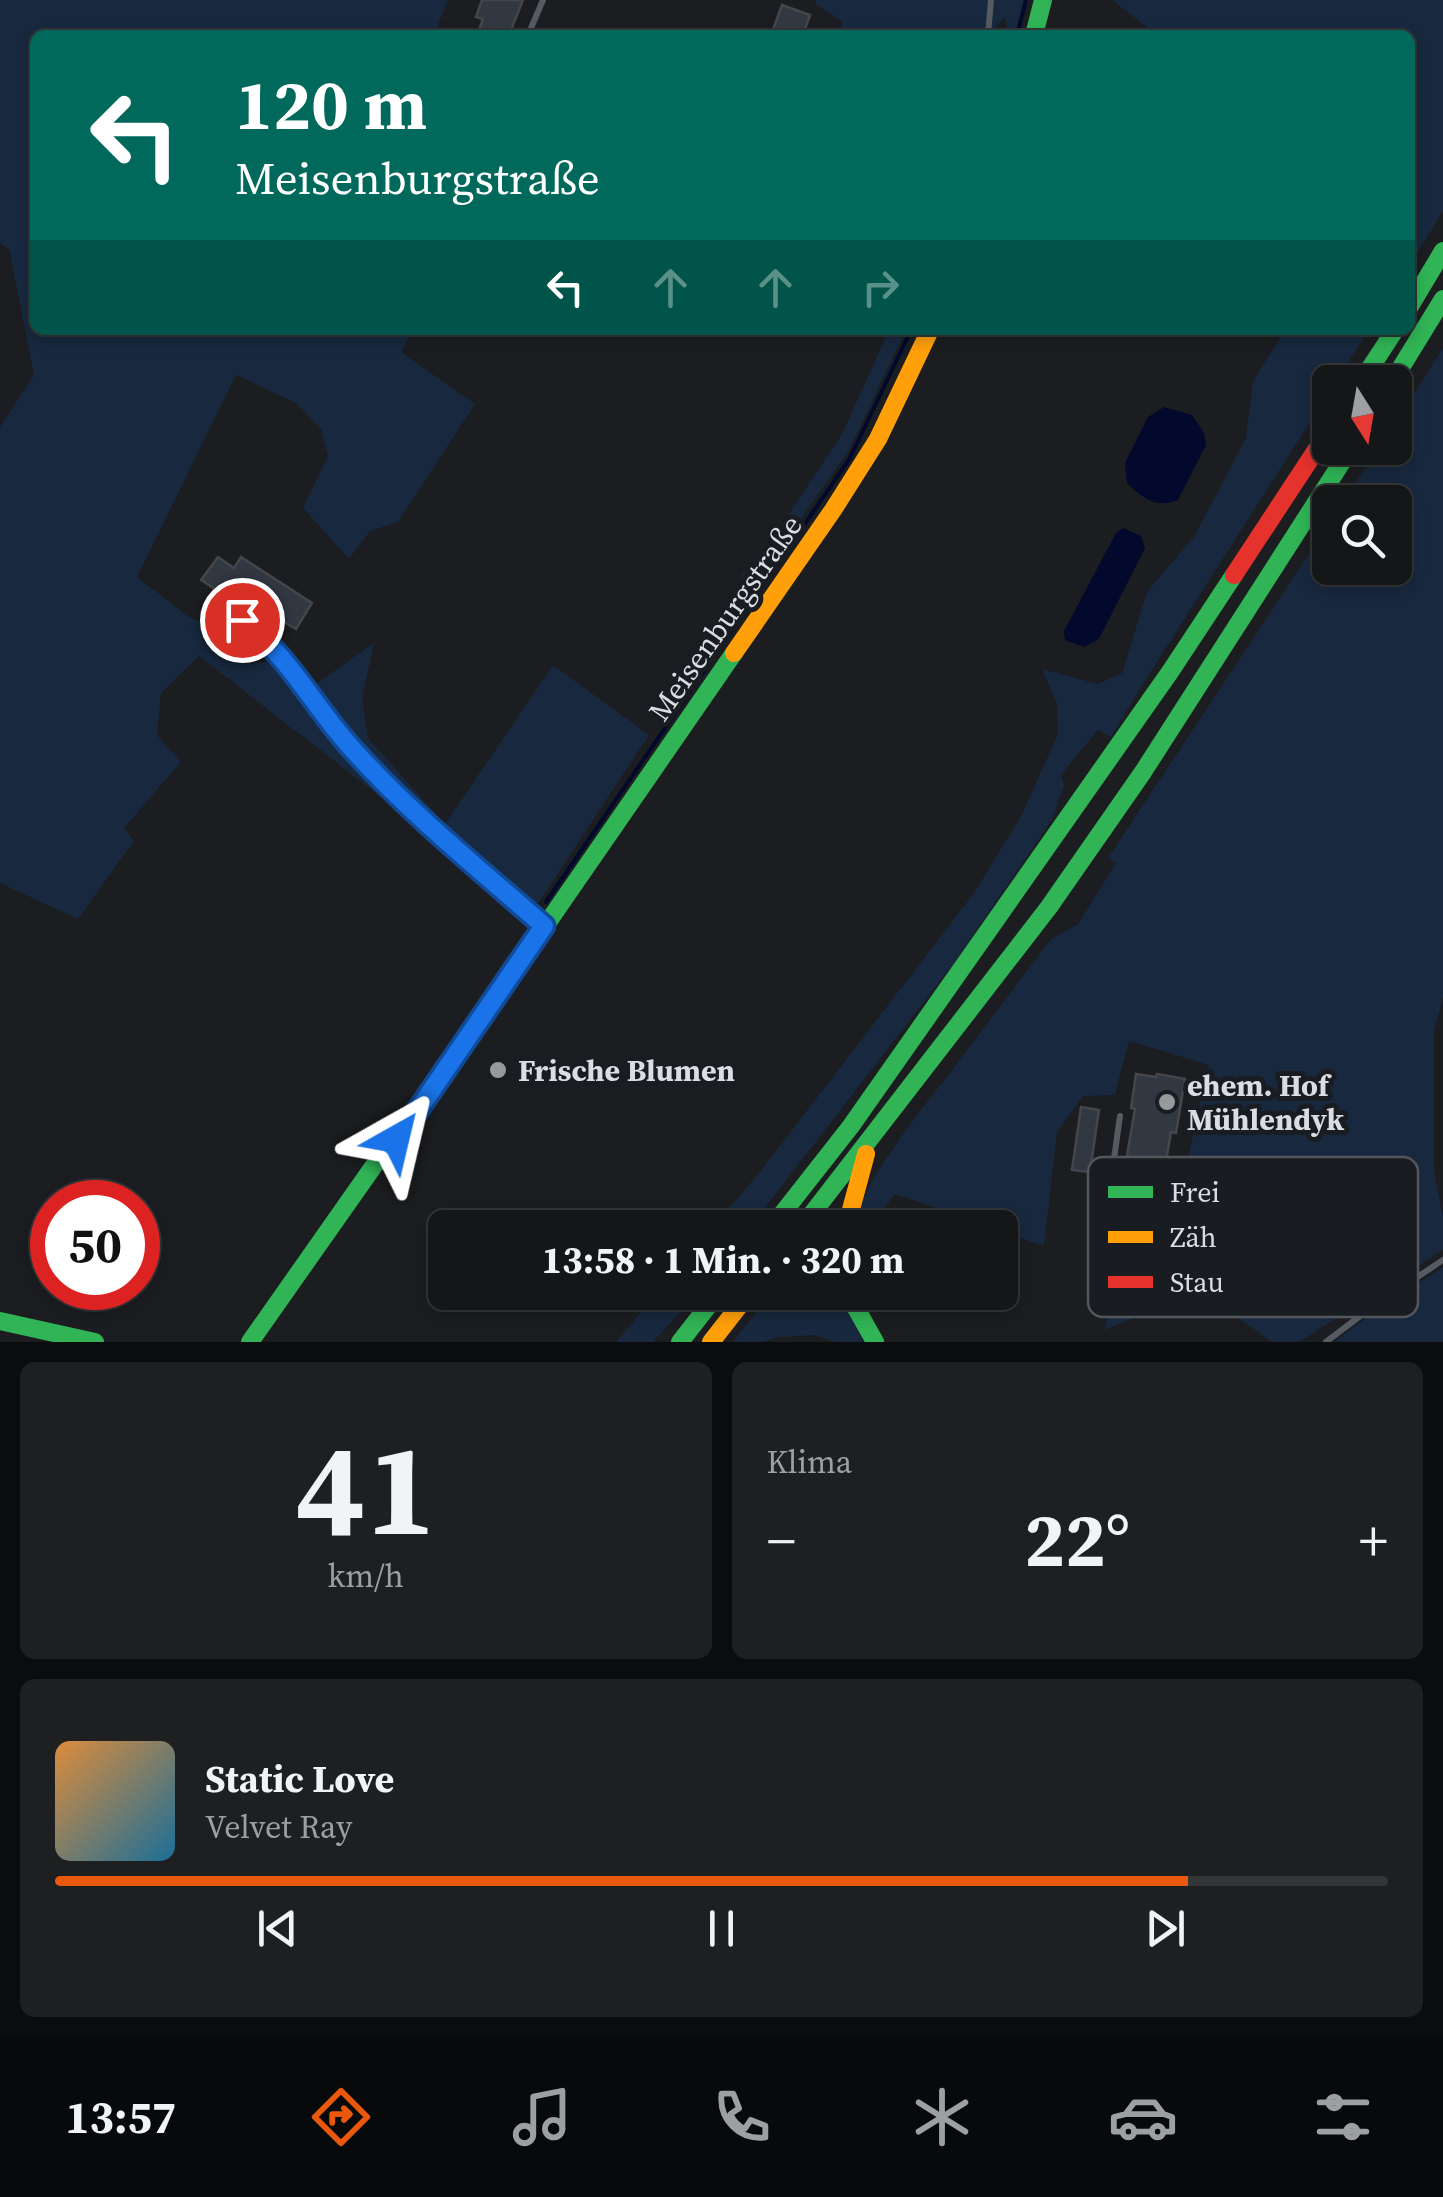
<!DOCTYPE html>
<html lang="de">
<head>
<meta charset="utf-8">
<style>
	body { margin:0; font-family:"Source Serif 4",serif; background:#1d1f21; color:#f1f3f6; height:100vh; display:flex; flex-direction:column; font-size:38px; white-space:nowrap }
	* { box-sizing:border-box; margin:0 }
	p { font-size:32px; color:#9d9fa2 }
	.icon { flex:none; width:55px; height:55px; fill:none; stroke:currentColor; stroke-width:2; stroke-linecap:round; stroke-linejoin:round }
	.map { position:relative; height:1342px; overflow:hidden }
	.panel { display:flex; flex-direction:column; gap:20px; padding:20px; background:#0b0c0d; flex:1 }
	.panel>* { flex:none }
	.hud { position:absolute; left:30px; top:30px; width:1385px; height:305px; border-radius:15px; box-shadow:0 5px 15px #0003,0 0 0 2px #333537; background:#00695c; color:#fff; overflow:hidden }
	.needle { width:65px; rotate:169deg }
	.buttons { position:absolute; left:1312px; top:365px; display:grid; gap:20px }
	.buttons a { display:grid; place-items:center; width:100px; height:100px; border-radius:15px; background:#141618; box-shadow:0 5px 15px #0003,0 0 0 2px #333537; font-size:50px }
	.speed { position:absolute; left:30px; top:1180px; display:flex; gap:20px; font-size:50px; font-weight:700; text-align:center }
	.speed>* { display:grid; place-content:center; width:130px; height:130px; border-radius:50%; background:#141618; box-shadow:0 5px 15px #0003,0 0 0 2px #333537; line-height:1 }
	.speed .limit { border:15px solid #d22; background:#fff; color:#111 }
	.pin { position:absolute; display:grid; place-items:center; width:85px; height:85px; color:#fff; margin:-42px; border:5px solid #fff; border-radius:50%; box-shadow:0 2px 10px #0007 }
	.me { position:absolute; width:110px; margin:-55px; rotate:37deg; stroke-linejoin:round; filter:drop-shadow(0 0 8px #0008) }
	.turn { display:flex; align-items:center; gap:35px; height:210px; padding:0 40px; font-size:45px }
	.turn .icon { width:130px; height:130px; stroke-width:2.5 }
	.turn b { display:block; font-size:70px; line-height:85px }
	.lanes { display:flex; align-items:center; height:95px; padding:0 40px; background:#0003; justify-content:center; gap:50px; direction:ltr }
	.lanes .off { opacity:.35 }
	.big { font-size:75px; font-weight:700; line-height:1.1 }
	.panel .tile { flex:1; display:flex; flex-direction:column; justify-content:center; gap:15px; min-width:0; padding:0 35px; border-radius:15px; background:#1d1f21 }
	.panel .dial { align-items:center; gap:0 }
	.dial b { font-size:130px; line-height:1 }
	.song { display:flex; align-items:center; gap:30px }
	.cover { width:120px; height:120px; border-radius:15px; background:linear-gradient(135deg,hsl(30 70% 55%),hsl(200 70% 35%)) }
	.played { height:10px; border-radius:5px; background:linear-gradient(90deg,#ea580c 85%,#333537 85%) }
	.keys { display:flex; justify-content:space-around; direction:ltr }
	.heat { display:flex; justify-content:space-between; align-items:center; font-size:55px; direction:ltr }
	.panel .tiles { flex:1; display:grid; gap:20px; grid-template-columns:1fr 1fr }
	.tile:last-child { grid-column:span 2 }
	.trip { position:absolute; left:428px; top:1210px; width:590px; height:100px; border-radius:15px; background:#141618; box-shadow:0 5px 15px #0003,0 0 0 2px #333537; font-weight:700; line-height:100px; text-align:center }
	.dock { display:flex; height:160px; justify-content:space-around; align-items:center; background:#08090a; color:#9d9fa2 }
	.dock .icon { width:70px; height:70px }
	.dock .on { color:#ea580c }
	.dock b { font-size:45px; color:#f1f3f6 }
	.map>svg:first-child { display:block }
	.green { fill:#18283e }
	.water { fill:#02092c }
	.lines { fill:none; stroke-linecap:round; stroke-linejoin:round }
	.stream { stroke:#02092c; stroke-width:4 }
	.building { fill:#323842; stroke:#444649; stroke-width:2.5 }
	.lane { stroke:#565a61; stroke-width:6 }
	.fast { stroke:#30b455; stroke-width:18 }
	.slow { stroke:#ff9f0a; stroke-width:18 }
	.jam { stroke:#e5322d; stroke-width:18 }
	.route-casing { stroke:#114b97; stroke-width:25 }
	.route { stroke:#1a73e8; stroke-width:18 }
	.poi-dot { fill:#979a9d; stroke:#191d22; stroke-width:4 }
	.labels { text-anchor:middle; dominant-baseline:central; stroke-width:10; stroke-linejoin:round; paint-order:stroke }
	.street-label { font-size:30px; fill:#dadde1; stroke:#191d22 }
	.poi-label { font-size:30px; font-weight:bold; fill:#dadde1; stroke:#191d22; text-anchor:start }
	.key { fill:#191d22; stroke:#53575b; stroke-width:2.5 }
	.key-label { font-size:28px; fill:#dadde1 }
</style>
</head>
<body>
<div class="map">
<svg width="1443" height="1342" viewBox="0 0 1443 1342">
	<rect width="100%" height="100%" fill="#1b1d20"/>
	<path class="green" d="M0 0H448L434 35H35V330H413L401 352 475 404 398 522 370 531 349 559 303 508 328 456 321 429 296 403 236 375 137 577 190 618 213 624 220 647 245 664 269 661 302 694 374 643 362 698 368 738 445 824 553 665 649 735 537 905 446 825 435 839 199 656 161 693 157 735 181 762 124 828 134 841 78 919 0 883V427L34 375 9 249 0 243Z
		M815 0H1027L1015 35H1008L1005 17 989 35H838L843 22 817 5Z
		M1112 0H1443V211L1410 265V35H1157Z
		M889 330H906L849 450 755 585 740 577 772 539 842 434Z
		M1285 330H1369L1335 382H1330V391L1141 687 1111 737 1098 730 1061 775 1064 786 1052 820 951 967 750 1227 712 1228 759 1173 974 893 1021 816 1058 734 1057 704 1042 669 1098 684 1122 673 1147 592 1195 535 1246 438 1253 381Z
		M1443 348V997L1434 1031V1172L1443 1216V1250L1299 1342H1272L1201 1291 1104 1330 1120 1272 1150 1204 1168 1214 1180 1193 1209 1065 1129 1041 1115 1095 1083 1096 1057 1132 1044 1246 1000 1231V1228L991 1227 895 1194 878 1216 877 1227 854 1228C856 1189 926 1104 952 1070 985 1026 1018 983 1051 939L1078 924 1116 863 1108 858 1330 522V568H1395V502H1343L1379 448H1395V423Z
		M1443 1267V1342H1334L1371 1314Z
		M772 1292 840 1293 863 1342H836L816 1335 777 1337 763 1342H733Z
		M657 1293H697L653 1342H616Z"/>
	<path class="water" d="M1164 407 1192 415 1204 433 1206 445 1178 500C1155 509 1143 498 1127 483L1125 463 1148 417Z
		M1123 528 1141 536 1145 548 1099 639 1084 647 1065 640 1064 631 1116 533Z"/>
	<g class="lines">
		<path class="stream" d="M1017 35 1026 0
			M546 902 850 458 911 330"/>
	</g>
	<path class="building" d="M482 0H523L509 35H492L479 30 483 19 476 17Z
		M782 5 810 15 803 35H771Z
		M218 557 234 568 241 557 312 603 296 629 222 585 218 591 201 580Z
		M1136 1074 1156 1077 1157 1074 1185 1079 1176 1133 1171 1132 1164 1173 1125 1167 1135 1109 1131 1108Z
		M1081 1107 1099 1110 1090 1172 1072 1170Z"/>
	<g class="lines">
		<path class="lane" d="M528 35 543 0
			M988 35 991 0
			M242 620C288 656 310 700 347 742 405 810 476 866 544 925
			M1120 1116 1113 1166 1135 1216
			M1326 1342 1368 1310 1443 1260"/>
		<path class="fast" d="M1034 35 1043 0
			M1410 306 1443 251
			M1361 382 1395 330
			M1392 382 1443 299
			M771 1228 851 1126 1170 672 1234 575
			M801 1228 1049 907 1143 772 1351 448
			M850 1292 856 1308 875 1342
			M0 1321 95 1342
			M250 1342 373 1167 418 1110 734 653
			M680 1342 719 1292"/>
		<path class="slow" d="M734 653 833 510 878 439 930 330
			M846 1228 866 1154
			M711 1342 750 1292"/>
		<path class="jam" d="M1234 575 1330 429"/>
	</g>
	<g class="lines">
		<g class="route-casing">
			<path id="route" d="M242 620C288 656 310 700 347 743 406 810 477 867 544 926L418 1110 396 1139"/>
		</g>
		<use href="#route" class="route"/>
	</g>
	<g class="poi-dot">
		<circle cx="498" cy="1070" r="10"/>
		<circle cx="1167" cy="1102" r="10"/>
	</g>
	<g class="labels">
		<g class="street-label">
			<text transform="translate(725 618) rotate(-55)">Meisenburgstraße</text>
		</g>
		<g class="poi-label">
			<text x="518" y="1070">Frische Blumen</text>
			<text x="1187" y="1085">ehem. Hof<tspan x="1187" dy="34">Mühlendyk</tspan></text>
		</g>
	</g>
	<rect x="1088" y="1157" width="330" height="160" rx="15" class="key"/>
	<rect x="1108" y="1186" width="45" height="12" fill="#30b455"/>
	<rect x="1108" y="1231" width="45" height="12" fill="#ff9f0a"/>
	<rect x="1108" y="1276" width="45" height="12" fill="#e5322d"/>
	<g class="key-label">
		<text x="1170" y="1202">Frei</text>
		<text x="1170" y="1247">Zäh</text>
		<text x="1170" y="1292">Stau</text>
	</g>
</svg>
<div class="buttons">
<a><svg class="needle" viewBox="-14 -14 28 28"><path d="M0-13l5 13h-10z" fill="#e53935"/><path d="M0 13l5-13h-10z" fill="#9d9fa2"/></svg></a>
<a><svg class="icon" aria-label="search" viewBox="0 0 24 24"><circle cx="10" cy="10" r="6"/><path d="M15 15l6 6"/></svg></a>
</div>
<div class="speed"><div class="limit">50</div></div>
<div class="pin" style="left:242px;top:620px;background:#d93025"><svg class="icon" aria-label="arrive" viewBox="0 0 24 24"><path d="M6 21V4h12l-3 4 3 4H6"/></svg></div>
<svg class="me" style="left:396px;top:1139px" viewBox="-20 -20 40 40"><path d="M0-17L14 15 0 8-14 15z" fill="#1a73e8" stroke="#fff" stroke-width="4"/></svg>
<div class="trip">13:58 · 1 Min. · 320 m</div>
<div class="hud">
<div class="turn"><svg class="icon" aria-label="left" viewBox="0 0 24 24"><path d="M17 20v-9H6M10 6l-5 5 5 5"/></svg><div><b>120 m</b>Meisenburgstraße</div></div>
<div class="lanes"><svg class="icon" aria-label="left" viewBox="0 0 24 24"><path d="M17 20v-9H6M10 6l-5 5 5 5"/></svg><svg class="icon off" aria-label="ahead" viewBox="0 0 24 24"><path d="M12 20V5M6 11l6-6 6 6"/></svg><svg class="icon off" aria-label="ahead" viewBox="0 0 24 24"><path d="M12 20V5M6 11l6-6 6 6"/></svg><svg class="icon off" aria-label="right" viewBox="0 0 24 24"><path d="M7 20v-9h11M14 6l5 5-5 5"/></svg></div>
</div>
</div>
<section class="panel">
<div class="tiles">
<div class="tile dial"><b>41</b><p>km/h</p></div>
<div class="tile"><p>Klima</p>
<div class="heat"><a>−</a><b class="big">22°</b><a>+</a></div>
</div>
<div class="tile">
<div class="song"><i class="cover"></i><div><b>Static Love</b><p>Velvet Ray</p></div></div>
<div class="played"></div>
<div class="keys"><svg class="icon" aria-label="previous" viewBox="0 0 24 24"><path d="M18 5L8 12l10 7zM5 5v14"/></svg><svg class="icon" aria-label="pause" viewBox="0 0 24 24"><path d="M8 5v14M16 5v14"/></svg><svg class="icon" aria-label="next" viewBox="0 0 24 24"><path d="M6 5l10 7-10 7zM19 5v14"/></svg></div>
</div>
</div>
</section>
<nav class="dock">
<b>13:57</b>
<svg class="icon on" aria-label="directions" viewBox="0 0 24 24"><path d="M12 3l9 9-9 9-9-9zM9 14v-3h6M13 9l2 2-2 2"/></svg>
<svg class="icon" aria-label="music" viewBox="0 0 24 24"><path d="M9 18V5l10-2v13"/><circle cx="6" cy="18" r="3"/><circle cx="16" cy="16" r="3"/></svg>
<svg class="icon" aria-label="phone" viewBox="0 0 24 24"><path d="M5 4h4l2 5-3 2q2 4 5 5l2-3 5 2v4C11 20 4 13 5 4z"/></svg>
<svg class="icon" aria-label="climate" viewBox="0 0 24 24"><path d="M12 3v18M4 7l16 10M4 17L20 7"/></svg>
<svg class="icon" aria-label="car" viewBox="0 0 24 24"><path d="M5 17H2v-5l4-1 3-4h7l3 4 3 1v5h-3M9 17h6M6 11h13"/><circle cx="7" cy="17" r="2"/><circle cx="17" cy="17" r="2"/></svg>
<svg class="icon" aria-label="filters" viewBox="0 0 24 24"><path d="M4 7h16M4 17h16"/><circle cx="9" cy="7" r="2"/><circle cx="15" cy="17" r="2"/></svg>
</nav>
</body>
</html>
